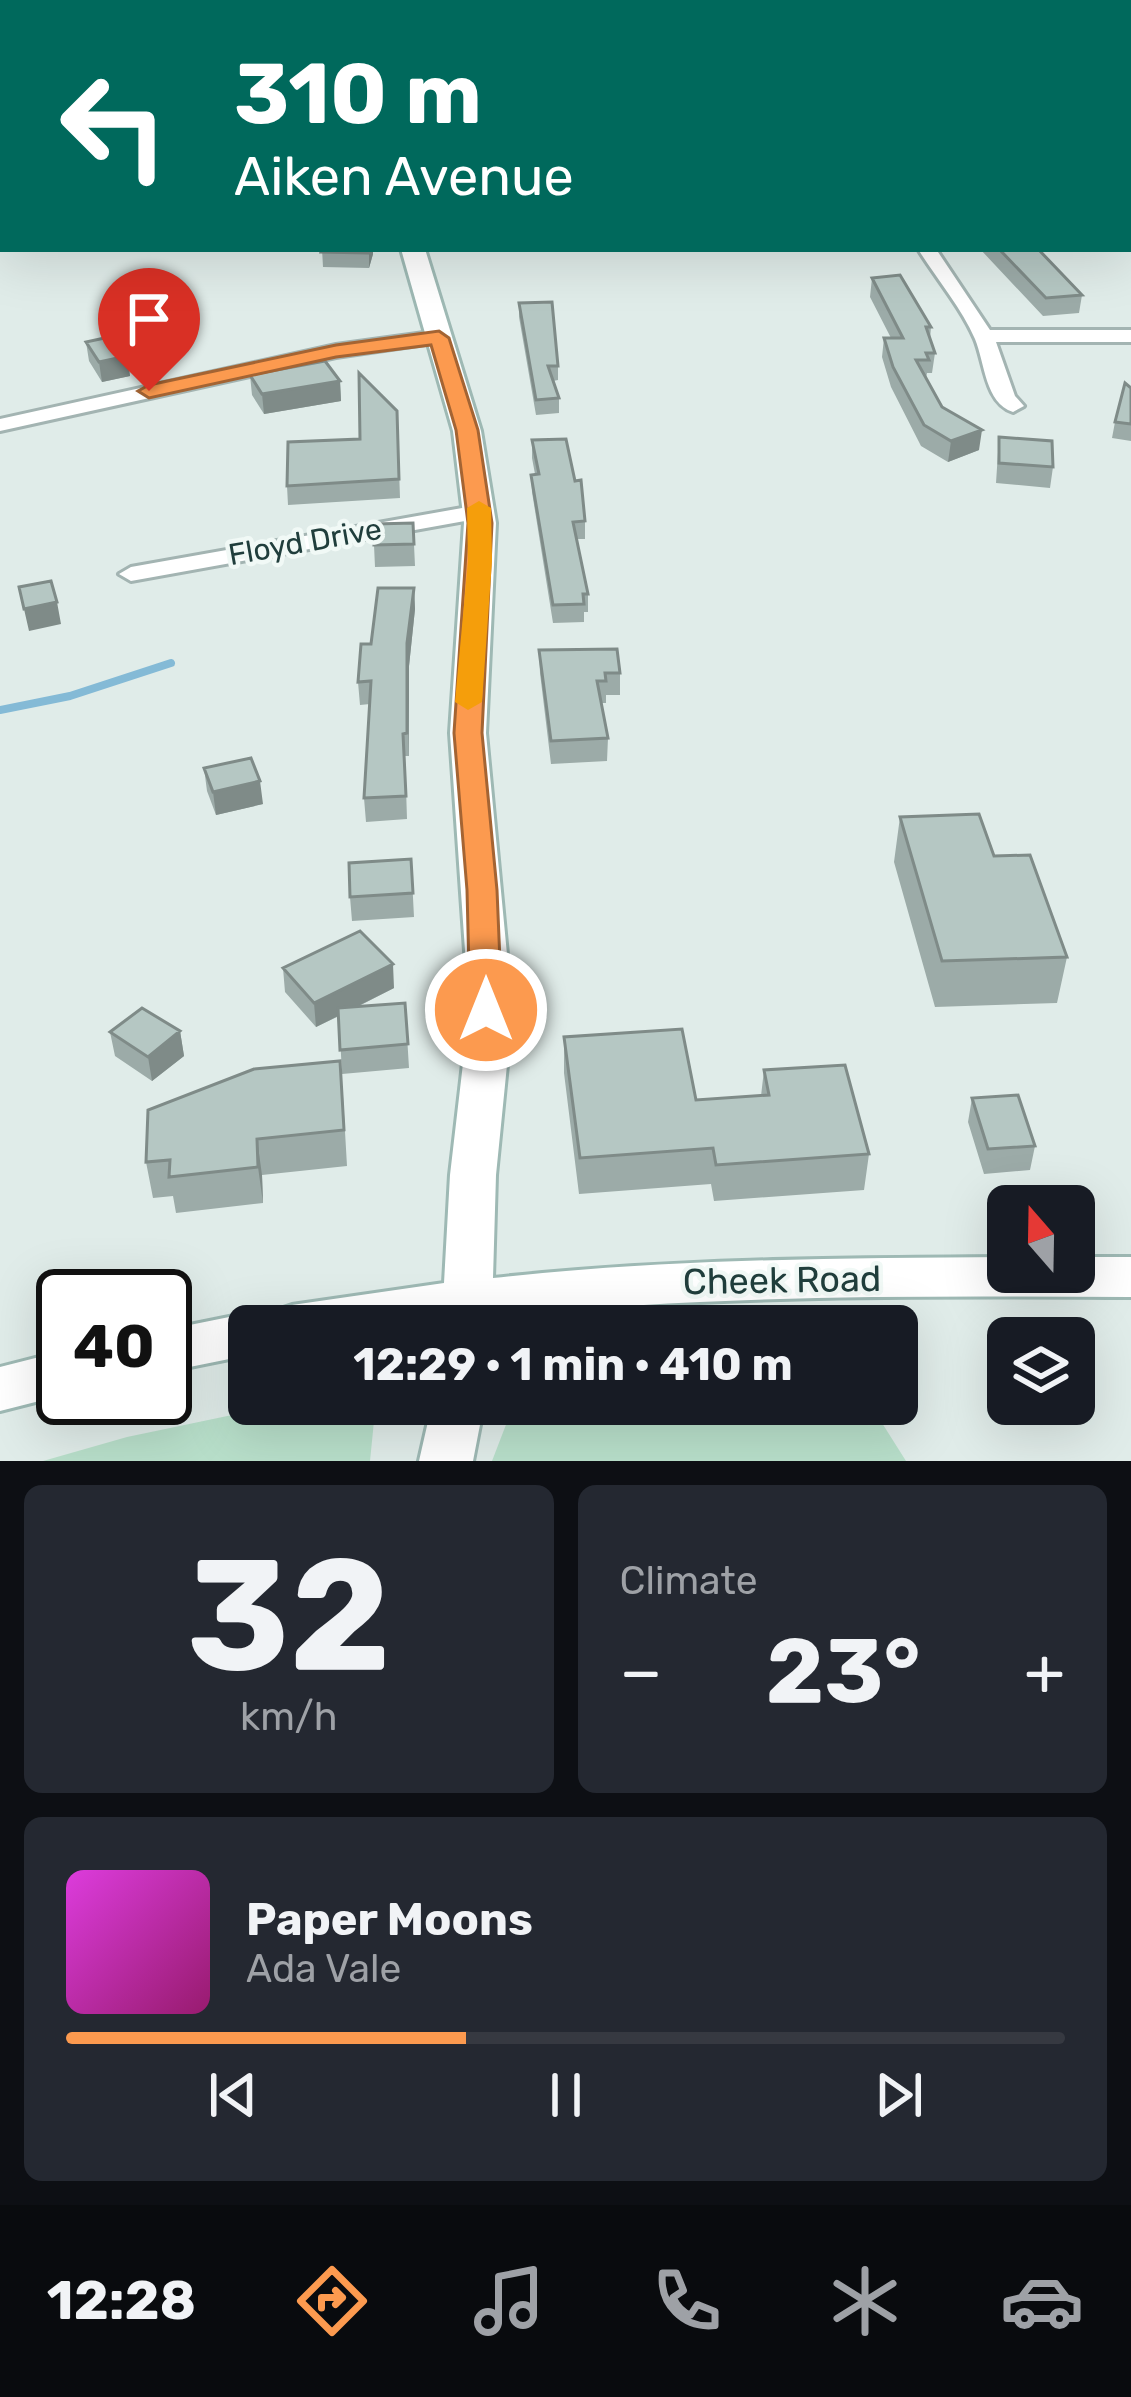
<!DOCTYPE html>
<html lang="en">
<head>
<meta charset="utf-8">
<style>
	body { margin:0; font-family:Rubik,sans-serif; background:#242831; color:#f1f3f6; height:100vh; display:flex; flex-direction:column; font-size:45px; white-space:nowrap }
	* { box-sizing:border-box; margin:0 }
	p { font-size:39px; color:#9ea1a6 }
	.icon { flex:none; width:66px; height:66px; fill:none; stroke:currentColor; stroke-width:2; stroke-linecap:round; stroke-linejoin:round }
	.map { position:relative; height:1461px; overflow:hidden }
	.side { display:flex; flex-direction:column; gap:24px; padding:24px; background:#0d0f14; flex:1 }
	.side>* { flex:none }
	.hud { position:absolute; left:0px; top:0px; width:1131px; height:252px; box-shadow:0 12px 48px #0002; background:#00695c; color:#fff; overflow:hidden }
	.needle { width:78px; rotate:340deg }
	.controls { position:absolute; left:987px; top:1185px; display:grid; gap:24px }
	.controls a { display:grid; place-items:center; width:108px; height:108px; border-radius:18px; background:#171b24; box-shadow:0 12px 48px #0002; font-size:60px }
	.speed { position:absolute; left:36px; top:1269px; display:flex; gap:24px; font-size:60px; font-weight:700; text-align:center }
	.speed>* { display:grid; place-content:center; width:156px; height:156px; border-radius:50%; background:#171b24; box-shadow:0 12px 48px #0002; line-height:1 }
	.speed .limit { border:6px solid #111; border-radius:18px; background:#fff; color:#111 }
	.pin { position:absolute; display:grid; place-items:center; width:102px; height:102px; color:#fff; margin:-123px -51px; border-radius:50% 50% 50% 0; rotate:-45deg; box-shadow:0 0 12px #0007 }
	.pin .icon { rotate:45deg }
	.me { position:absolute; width:132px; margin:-66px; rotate:0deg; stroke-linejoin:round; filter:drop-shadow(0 0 9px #0008) }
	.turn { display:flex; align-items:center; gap:42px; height:252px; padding:0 36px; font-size:54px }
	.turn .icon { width:156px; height:156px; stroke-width:2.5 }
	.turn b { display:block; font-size:84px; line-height:102px }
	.big { font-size:90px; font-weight:700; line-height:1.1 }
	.side .tile { flex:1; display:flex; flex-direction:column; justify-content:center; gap:18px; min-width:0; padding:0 42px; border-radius:18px; background:#242831 }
	.side .dial { align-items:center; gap:0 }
	.dial b { font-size:156px; line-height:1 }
	.song { display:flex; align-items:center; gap:36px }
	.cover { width:144px; height:144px; border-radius:18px; background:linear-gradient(135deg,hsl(300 70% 55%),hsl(320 70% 35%)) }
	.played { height:12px; border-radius:6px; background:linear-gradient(90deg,#fc9a4f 40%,#363941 40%) }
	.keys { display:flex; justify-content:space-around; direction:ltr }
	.heat { display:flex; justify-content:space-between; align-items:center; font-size:66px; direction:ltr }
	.side .tiles { flex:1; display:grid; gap:24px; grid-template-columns:1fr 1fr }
	.tile:last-child { grid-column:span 2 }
	.trip { position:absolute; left:228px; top:1305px; width:690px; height:120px; border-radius:18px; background:#171b24; box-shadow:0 12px 48px #0002; font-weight:700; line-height:120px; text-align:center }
	.tab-bar { display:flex; height:192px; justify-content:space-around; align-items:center; background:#090b0e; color:#9ea1a6 }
	.tab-bar .icon { width:84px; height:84px }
	.tab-bar .current { color:#fc9a4f }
	.tab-bar b { font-size:54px; color:#f1f3f6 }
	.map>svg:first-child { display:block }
	.green { fill:#b8dfca }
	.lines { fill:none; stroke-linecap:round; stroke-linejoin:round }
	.stream { stroke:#84bad6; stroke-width:8 }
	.street-casing { stroke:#a3b4b2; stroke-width:6 }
	.secondary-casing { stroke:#9eb9b4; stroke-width:6 }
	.street { fill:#fff; fill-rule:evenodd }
	.secondary { fill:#fff; fill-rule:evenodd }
	.wall { fill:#9caba8 }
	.shaded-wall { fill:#7f8b88 }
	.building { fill:#b5c7c3; stroke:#7f8b88; stroke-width:3 }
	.route { fill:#fc9a4f; stroke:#a46433; stroke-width:3 }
	.slow { fill:#f59e0b }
	.labels { text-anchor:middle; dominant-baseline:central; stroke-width:9; stroke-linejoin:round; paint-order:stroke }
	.street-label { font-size:30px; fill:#203e3c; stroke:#f1f9f6 }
	.near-street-label { font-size:36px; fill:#203e3c; stroke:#f1f9f6 }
</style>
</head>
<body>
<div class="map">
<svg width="1131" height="1461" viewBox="0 0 1131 1461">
	<rect width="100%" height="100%" fill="#e0ece9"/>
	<path class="green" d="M284 1404H356L374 1421 370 1461H43L127 1437Z
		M514 1404H870L906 1461H492Z"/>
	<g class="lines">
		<path class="stream" d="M0 710 70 696 171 663"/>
		<g class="street-casing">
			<path id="street" d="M510 0H533L535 3H512Z
				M1128 138 1131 139V149L1128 148Z
				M918 249H936L990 330H1131V342H996L1015 396 1024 406 1013 412C985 403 985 363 975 339 961 307 936 278 918 249Z
				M439 331 446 333V341L336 357 0 431V419L336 345Z
				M479 505 491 512 487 517 131 581 119 574 131 567Z"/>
		</g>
		<g class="secondary-casing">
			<path id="secondary" d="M401 249H425L481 431 496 523 486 733 508 965V1055L496 1175 493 1278C664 1259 837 1258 1008 1257V1272H1074V1257H1131V1297C918 1296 704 1294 492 1318V1326H249V1355L165 1372V1330L249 1313 269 1323 274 1311 292 1305 444 1283 450 1175 464 1055 466 965 450 733 464 523 453 431Z
				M63 1351V1395L0 1411V1367Z
				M432 1404H484L473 1461H419Z"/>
		</g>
		<use href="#street" class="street"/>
		<use href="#secondary" class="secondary"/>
	</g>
	<path class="wall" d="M605 0H690V3H615Z
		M1024 0H1081L1087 3H1028Z
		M322 249H373V254L369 268 323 267Z
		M980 249H1038L1082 295 1079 313 1043 316Z
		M872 278 931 327 930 339 935 353 932 373H927L926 378 942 407 979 450 948 462 921 446 891 387 882 357 884 338H891L870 297Z
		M519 303 558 366V380L553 381 559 398V413L536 415 519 317Z
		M86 342 127 356 130 376 102 382 89 361Z
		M250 375 340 381 341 401 264 414 252 395Z
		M1131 388V441L1112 438 1115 422Z
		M397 411 400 498 288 505 287 486 360 439Z
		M999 437 1053 467 1050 488 996 483Z
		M532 440 585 521V539H577L588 594V612H584V622L553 623 532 492 531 475 535 474 532 458Z
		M413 523 415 566 375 567 374 545Z
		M414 588 415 609 409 666V756H405L407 819 366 822 364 798 370 704 360 705 358 682 371 644Z
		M539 650 620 673V695H606V703H601L608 738 607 761 551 764 540 673Z
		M204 768 263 804 216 815 207 791Z
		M900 817 994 856 1067 957 1057 1003 935 1007 894 862Z
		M411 859 414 917 352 921 350 897Z
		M283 968 394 988 357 1007 405 1003 409 1068 342 1074 339 1016 316 1027 285 992Z
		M180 1031 184 1056 152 1081 115 1056 110 1032Z
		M564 1037 696 1100 761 1096 764 1070 869 1154 864 1190 714 1201 711 1184 579 1194 564 1073Z
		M343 1097 347 1166 262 1175 263 1203 176 1213 173 1196 153 1198 146 1162Z
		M972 1098 1035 1146 1030 1170 984 1174 968 1122Z"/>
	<path class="shaded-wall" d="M369 249H373V254L369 268Z
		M127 356 130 376 102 382 99 362Z
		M340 381 341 401 264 414 262 394Z
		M982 430 979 450 948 462 951 441Z
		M414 588 415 609 409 666V756L407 643Z
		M57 602 61 624 29 631 24 609Z
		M260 781 263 804 216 815 213 792Z
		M393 964 394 988 316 1027 314 1003Z
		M180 1031 184 1056 152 1081 148 1057Z
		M257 1139 262 1175 263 1203 258 1167Z"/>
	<path class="building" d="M0 0H220L213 3H3V17L0 16Z
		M279 0H301L300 3H277Z
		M640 0H684L675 3H651Z
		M1040 0H1081L1087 3H1044Z
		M3 152V179L0 177V153Z
		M322 249H369L368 253 321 252Z
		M999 249H1038L1082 295 1046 298Z
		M900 275 931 327H926L935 353H926L929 360H916L942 407 982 430 951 441 924 425 893 367 884 338H903L872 278Z
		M552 302 558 366H548L559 398 536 400 519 303Z
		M114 336 127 356 99 362 86 342Z
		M325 361 340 381 262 394 250 375Z
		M359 373 397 411 399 479 287 486 288 442 360 439Z
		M1125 383 1131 388V424L1115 422Z
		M999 437 1052 441 1053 467 999 463Z
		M566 439 575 481 581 480 585 521 573 522 588 594H583L584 604 553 605 531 475 539 474 532 440Z
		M413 523 414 544 374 545 375 524Z
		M51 581 57 602 24 609 19 587Z
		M378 588H414L407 643V733L403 734 406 796 364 798 371 681 358 682 361 644H371Z
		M617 649 620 673H605L606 681H597L608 738 551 741 539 650Z
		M251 758 260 781 213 792 204 768Z
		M979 814 994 856 1030 855 1067 957 942 961 900 817Z
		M411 859 413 893 350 897 349 863Z
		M360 931 393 964 314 1003 283 968Z
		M405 1003 408 1044 340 1050 338 1008Z
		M142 1008 180 1031 148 1057 110 1032Z
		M682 1029 696 1100 769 1095 764 1070 845 1065 869 1154 716 1165 713 1148 580 1158 564 1037Z
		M340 1061 344 1130 257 1139 258 1167 169 1177 170 1160 146 1162 148 1110 254 1069Z
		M1018 1095 1035 1146 988 1149 972 1098Z"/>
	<path class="route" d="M439 331 449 338 478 430 492 523 482 733 497 890 502 1010 497 1018H475L470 1010 467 890 454 733 468 523 456 430 431 345 336 357 149 398 138 391 149 385 336 345Z"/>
	<path class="slow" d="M479 501 491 508 492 561 482 702 468 710 455 702 468 561 467 508Z"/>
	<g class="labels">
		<g class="street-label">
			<text transform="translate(305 542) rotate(-10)">Floyd Drive</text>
		</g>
		<g class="near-street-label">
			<text transform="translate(782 1280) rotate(-1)">Cheek Road</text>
		</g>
	</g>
</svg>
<div class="controls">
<a><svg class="needle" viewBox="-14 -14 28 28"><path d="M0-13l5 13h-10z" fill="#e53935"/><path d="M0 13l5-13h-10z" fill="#9ea1a6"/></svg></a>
<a><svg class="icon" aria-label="layers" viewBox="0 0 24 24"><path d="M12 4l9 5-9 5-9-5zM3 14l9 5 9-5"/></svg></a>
</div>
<div class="speed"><div class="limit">40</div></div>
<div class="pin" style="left:149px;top:391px;background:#d93025"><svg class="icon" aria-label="arrive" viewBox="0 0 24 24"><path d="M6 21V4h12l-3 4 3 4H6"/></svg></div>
<svg class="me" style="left:486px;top:1010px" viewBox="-20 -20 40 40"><circle r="17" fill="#fc9a4f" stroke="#fff" stroke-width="3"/><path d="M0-11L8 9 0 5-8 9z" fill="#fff"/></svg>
<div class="trip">12:29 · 1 min · 410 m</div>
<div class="hud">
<div class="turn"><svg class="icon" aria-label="left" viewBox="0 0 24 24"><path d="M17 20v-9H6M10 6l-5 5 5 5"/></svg><div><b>310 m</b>Aiken Avenue</div></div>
</div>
</div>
<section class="side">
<div class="tiles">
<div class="tile dial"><b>32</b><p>km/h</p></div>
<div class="tile"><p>Climate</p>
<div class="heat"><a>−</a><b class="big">23°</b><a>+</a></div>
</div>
<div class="tile">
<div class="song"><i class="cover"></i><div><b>Paper Moons</b><p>Ada Vale</p></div></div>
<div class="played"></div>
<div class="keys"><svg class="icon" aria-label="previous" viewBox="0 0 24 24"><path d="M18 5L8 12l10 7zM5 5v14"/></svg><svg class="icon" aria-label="pause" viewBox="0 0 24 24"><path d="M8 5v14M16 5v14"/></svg><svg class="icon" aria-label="next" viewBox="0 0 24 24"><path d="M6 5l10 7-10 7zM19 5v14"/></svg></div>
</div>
</div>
</section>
<nav class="tab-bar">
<b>12:28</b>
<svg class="icon current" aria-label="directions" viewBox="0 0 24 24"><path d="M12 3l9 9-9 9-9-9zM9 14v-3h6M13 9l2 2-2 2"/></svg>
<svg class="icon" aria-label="music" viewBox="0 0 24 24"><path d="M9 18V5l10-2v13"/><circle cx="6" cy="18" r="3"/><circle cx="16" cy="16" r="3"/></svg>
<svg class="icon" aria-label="phone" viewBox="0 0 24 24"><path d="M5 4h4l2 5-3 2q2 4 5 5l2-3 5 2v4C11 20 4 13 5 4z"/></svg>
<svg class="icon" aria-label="climate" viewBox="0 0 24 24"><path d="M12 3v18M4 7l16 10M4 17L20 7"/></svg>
<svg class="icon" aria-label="car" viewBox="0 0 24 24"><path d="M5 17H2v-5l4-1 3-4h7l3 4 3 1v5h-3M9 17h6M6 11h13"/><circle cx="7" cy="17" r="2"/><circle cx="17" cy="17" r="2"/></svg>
</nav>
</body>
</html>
